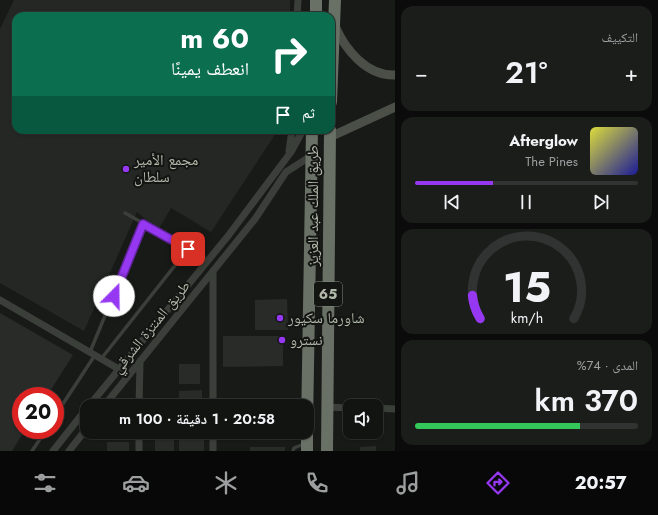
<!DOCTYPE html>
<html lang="ar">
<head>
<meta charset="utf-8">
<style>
	body { margin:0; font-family:Jost,"Noto Naskh Arabic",sans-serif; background:#1b1d1b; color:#f1f3f6; direction:rtl; height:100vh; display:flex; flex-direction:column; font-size:15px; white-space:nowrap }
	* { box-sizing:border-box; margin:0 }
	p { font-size:13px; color:#9c9e9f }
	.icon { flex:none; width:22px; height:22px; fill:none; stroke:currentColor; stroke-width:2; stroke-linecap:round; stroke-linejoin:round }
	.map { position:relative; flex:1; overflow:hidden; direction:ltr }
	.details { display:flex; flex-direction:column; gap:6px; padding:6px; background:#0a0b0a; width:263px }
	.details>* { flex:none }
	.guide { position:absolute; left:12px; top:12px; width:323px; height:122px; border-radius:12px; box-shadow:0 1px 3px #0004,0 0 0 1px #313332; direction:rtl; background:#0b6e4f; color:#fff; overflow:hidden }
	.tools { position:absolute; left:343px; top:399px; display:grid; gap:8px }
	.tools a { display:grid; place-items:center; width:40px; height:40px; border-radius:8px; background:#121412; box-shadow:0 1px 3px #0004,0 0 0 1px #313332; font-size:20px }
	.speed { position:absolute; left:12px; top:387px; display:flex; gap:8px; font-size:20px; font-weight:700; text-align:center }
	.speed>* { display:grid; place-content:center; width:52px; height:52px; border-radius:50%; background:#121412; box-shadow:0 1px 3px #0004,0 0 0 1px #313332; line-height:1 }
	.speed .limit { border:6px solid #d22; background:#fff; color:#111 }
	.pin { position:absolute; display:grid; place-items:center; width:34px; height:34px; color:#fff; margin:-17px; border-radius:8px; box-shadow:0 2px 6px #0006 }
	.me { position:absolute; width:44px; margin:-22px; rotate:22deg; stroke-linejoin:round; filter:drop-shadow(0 0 3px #0008) }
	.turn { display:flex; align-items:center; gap:14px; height:84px; padding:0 20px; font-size:18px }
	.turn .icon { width:52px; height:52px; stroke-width:2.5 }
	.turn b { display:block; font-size:28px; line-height:34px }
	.then { display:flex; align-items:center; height:38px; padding:0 20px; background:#0003; gap:8px; font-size:15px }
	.big { font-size:30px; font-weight:600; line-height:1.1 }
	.details .tile { flex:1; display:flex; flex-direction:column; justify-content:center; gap:6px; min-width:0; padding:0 14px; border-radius:12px; background:#1b1d1b }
	.details .dial { align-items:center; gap:0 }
	.dial svg { height:104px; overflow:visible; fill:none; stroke:#313332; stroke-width:7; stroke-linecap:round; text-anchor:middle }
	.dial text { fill:#f1f3f6; stroke:none }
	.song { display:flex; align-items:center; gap:12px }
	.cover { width:48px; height:48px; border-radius:6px; background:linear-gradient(135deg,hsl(60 70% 55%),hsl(240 70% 35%)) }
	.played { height:4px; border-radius:2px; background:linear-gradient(90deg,#9638f2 35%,#313332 35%) }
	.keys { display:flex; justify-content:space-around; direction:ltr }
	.heat { display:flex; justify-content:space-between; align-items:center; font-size:22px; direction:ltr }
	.charge { height:6px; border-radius:3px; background:linear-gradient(90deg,#34c759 74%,#313332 0) }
	.trip { position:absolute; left:80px; top:399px; width:234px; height:40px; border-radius:12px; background:#121412; box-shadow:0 1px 3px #0004,0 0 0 1px #313332; font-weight:600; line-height:40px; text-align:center; direction:rtl }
	.tabs { display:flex; height:64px; justify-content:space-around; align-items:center; background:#070807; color:#9c9e9f }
	.tabs .icon { width:28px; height:28px }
	.tabs .selected { color:#9638f2 }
	.tabs b { font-size:18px; color:#f1f3f6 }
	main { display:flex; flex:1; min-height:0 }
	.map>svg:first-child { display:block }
	.built { fill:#242724 }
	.building { fill:#282b28 }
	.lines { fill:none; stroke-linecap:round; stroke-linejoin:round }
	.lane { stroke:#3b3f39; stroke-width:3.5 }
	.street { stroke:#3b3f39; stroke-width:7 }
	.secondary { stroke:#4a4f47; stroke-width:9 }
	.highway { stroke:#697065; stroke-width:12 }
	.route-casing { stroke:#62249d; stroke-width:10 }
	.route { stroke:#9638f2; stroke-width:7 }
	.poi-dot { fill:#9638f2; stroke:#131513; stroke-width:1.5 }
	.labels { text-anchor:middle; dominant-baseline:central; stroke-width:4; stroke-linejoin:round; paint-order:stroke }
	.shield { fill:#131513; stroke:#82887d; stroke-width:1 }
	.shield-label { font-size:14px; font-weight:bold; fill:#b1b9aa }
	.poi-label { font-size:15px; fill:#b1b9aa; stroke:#131513; text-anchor:start }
	.street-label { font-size:15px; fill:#b1b9aa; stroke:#131513 }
</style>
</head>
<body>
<main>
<section class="details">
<div class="tile"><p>التكييف</p>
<div class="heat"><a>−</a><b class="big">21°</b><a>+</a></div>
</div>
<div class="tile">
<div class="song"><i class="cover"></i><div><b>Afterglow</b><p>The Pines</p></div></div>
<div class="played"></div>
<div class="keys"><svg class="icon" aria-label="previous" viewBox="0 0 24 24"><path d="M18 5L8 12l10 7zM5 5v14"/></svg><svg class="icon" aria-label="pause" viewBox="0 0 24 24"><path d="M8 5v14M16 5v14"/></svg><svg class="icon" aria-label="next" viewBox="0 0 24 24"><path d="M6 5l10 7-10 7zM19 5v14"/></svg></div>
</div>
<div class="tile dial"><svg viewBox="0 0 100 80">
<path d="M14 69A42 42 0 1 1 86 69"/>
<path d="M14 69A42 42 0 0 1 8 51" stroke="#9638f2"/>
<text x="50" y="56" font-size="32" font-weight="700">15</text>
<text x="50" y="72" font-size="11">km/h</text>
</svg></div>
<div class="tile"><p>المدى · 74%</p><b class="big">370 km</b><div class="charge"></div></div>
</section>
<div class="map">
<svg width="395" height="451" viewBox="0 0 395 451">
	<rect width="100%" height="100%" fill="#181a18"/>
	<path class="built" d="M14 0H290V16H16V130H278L211 232 171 208 158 230 137 212 84 331 0 283V29Z"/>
	<path class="building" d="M287 299 288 330H255V300Z
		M0 313 73 355 47 396H21V430H25L12 451H0Z
		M223 336H283V366L223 367Z
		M179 364H200V384H179Z
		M202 390V406H179V391Z
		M155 439H174V451H155Z
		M179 440H204V451H179Z
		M107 442H129V451H107Z
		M376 446V451H360V447Z
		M250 447H285V451H250Z"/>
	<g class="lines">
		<path class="lane" d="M125 213 208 260
			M90 352 143 224
			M101 359 188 249
			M55 416 95 355
			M32 451 46 430
			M293 451 294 448 304 444"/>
		<path class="street" d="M297 16 298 0
			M289 151 292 130
			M0 300 129 375
			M89 406 228 236 291 152 303 130
			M104 406 255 219 286 172 311 156
			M139 406 140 363
			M213 406V271
			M327 407 350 408
			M376 408 395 409
			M53 451 87 408
			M69 451 87 428
			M139 451V432
			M213 451V432"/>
		<path class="secondary" d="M335 26C345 49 366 76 395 75
			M330 137 395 107"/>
		<path class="highway" d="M316 16V0
			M331 102 335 0
			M307 426 312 130
			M307 451V432
			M327 451 330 130"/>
	</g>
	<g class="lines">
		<g class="route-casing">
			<path id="route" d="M114 296 143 224 188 249"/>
		</g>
		<use href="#route" class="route"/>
	</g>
	<g class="poi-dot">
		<circle cx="126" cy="169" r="4"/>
		<circle cx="280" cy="318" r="4"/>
		<circle cx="282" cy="340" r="4"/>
	</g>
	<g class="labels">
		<rect class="shield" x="314" y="282" width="28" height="24" rx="3"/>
		<g class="shield-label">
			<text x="328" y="294">65</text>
		</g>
		<g class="poi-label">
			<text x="134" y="160">مجمع الأمير<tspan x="134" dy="17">سلطان</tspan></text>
			<text x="288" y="318">شاورما سكيور</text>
			<text x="290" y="340">نسترو</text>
		</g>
		<g class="street-label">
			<text transform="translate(313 206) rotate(-90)">طريق الملك عبد العزيز</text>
			<text transform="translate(151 327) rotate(-51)">طريق المنتزة الشرقي</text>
		</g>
	</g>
</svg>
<div class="tools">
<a><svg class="icon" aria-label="sound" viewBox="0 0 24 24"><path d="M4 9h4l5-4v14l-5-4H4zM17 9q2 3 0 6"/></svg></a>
</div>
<div class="speed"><div class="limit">20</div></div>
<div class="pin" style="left:188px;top:249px;background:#d93025"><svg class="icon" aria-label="arrive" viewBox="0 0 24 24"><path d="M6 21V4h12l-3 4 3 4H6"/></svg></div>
<svg class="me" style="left:114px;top:296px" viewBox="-20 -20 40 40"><circle r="19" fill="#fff"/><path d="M0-13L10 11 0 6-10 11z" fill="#9638f2"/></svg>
<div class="trip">20:58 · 1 دقيقة · 100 m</div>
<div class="guide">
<div class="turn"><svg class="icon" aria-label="right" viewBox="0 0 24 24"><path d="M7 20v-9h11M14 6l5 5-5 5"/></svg><div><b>60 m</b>انعطف يمينًا</div></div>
<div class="then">ثم<svg class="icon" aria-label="arrive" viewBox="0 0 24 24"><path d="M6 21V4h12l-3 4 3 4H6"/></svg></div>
</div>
</div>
</main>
<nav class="tabs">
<b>20:57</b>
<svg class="icon selected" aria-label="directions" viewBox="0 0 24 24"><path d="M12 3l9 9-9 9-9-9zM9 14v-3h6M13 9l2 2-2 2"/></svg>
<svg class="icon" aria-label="music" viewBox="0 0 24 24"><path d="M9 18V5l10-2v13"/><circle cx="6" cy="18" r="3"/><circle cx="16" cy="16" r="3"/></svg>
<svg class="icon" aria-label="phone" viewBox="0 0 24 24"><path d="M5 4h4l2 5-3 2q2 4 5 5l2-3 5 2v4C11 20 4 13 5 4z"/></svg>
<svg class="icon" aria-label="climate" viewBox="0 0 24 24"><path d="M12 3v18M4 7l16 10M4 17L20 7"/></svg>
<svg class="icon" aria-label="car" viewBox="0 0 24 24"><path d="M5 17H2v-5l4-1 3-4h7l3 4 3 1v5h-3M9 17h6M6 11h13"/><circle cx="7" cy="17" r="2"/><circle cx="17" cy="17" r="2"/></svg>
<svg class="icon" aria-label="filters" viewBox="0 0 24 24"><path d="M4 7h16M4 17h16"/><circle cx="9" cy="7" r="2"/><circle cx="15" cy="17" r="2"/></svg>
</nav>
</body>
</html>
